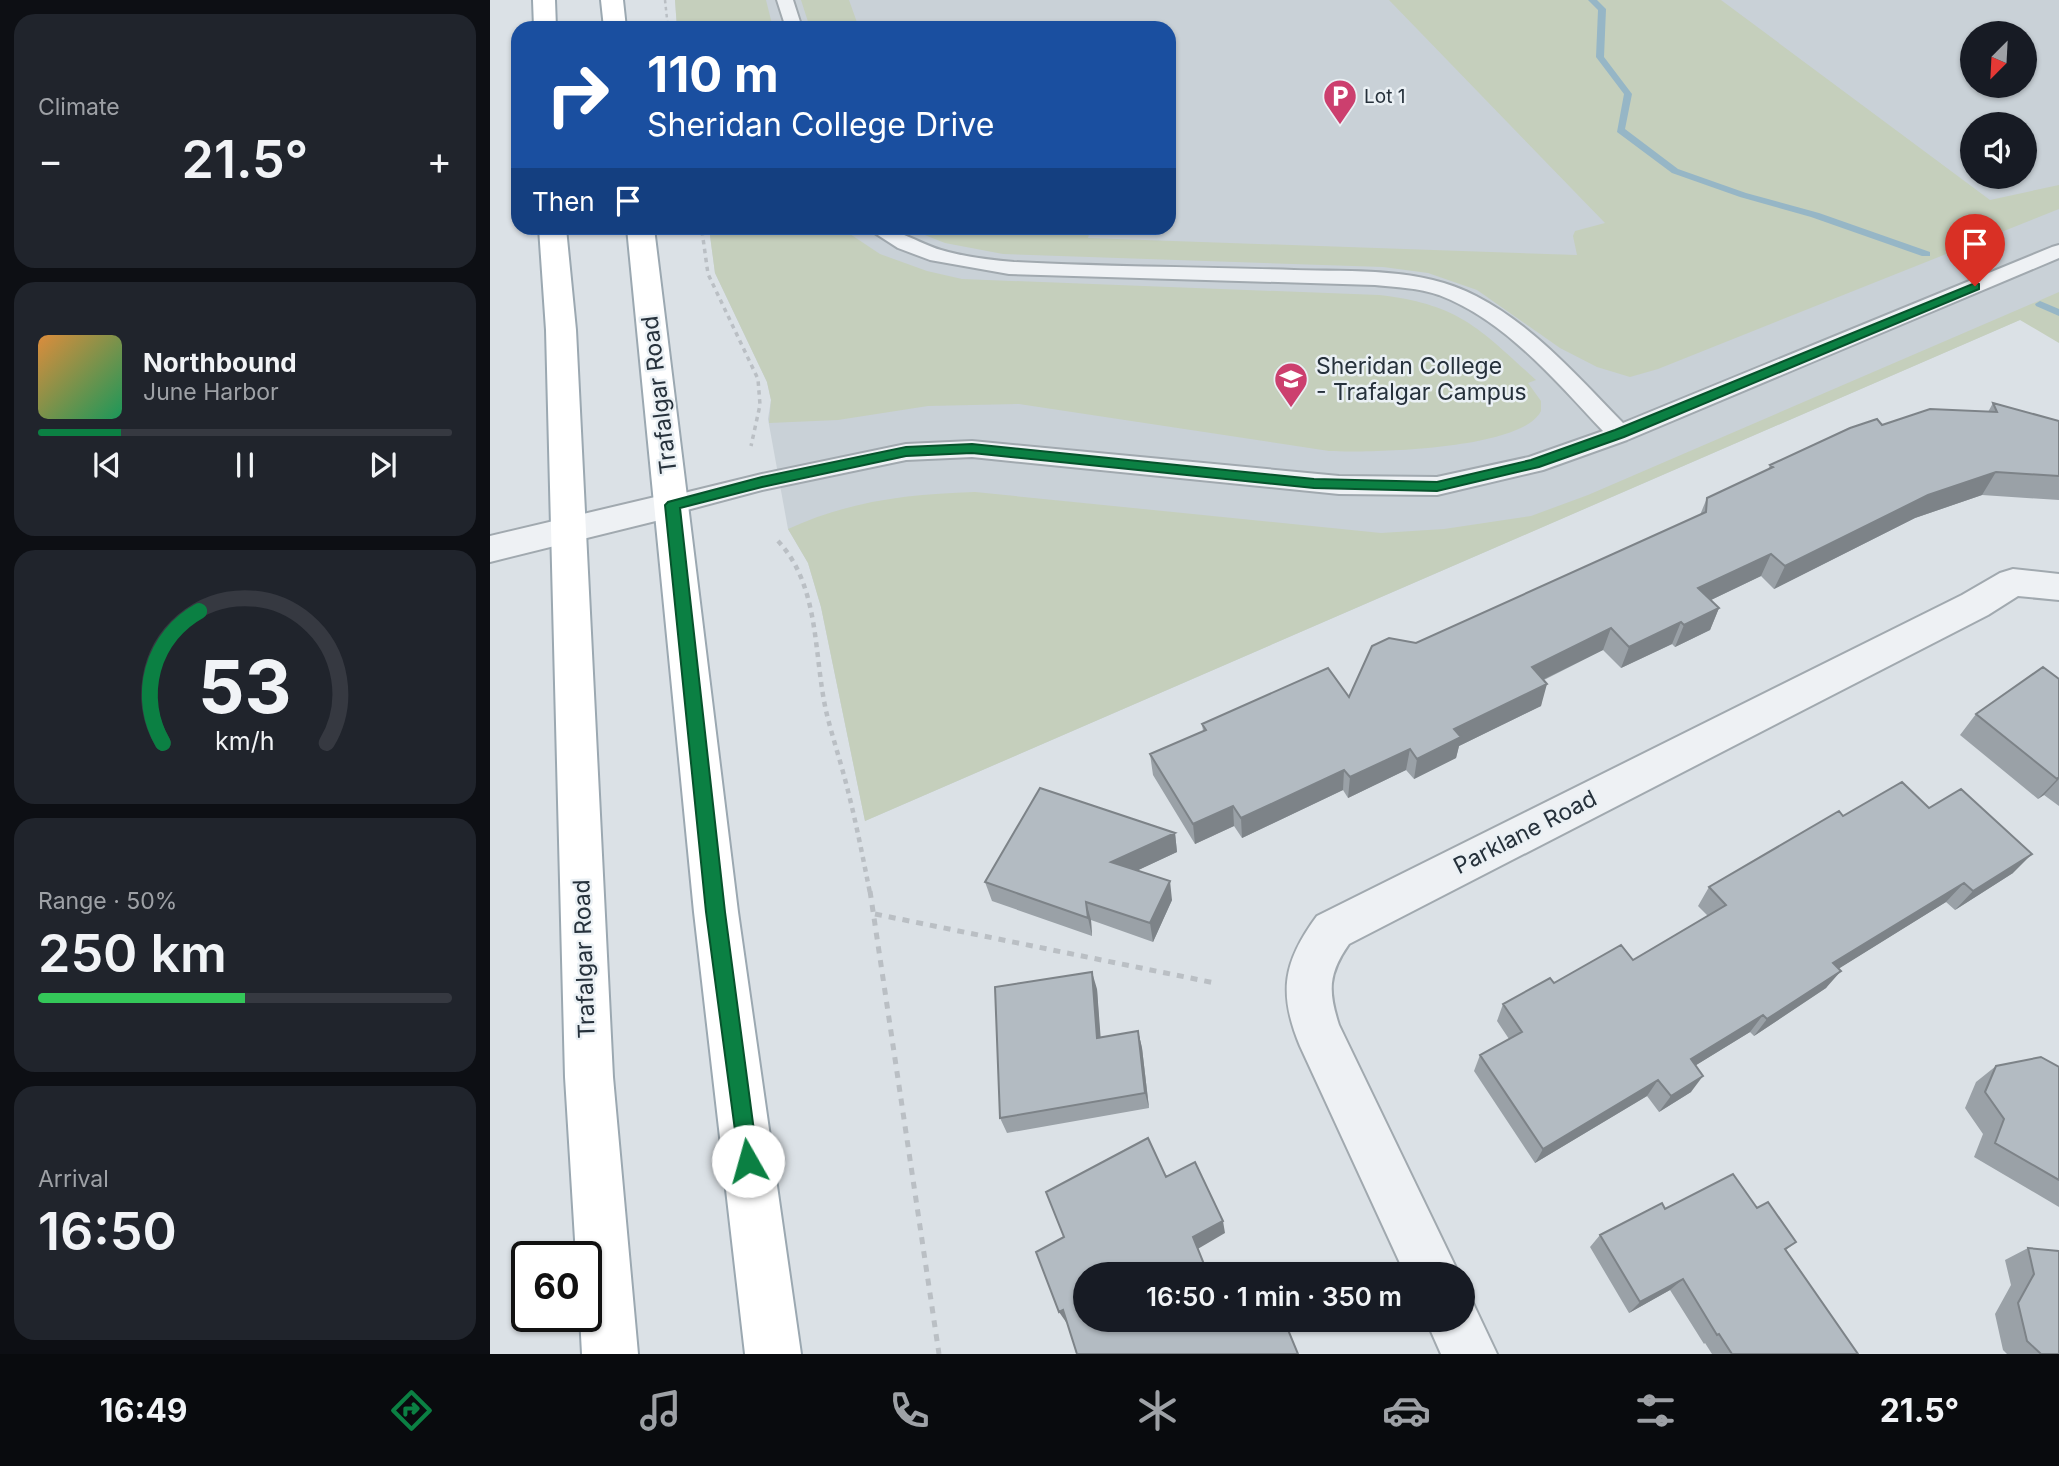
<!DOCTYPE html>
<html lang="en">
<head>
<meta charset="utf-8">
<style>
	body { margin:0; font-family:Inter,sans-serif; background:#20242c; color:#f1f3f6; height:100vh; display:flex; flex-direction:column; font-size:26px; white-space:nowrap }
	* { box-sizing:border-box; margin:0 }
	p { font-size:23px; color:#9ea1a6 }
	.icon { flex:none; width:38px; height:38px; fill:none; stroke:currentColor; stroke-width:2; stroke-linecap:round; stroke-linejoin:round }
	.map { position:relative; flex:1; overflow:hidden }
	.details { display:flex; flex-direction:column; gap:14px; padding:14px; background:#0d0f14; width:490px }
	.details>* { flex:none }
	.hud { position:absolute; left:21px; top:21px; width:665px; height:214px; border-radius:21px; box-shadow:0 2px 5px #0004; background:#1a4fa0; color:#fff; overflow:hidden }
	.needle { width:46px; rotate:204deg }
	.tools { position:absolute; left:1470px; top:21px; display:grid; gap:14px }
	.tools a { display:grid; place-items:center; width:77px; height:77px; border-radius:50%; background:#171b24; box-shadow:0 2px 5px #0004; font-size:35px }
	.speed { position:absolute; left:21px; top:1241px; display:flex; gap:14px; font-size:35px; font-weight:700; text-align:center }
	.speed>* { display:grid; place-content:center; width:91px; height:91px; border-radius:50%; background:#171b24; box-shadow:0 2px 5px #0004; line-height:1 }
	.speed .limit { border:4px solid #111; border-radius:10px; background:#fff; color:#111 }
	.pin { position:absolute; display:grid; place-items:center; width:60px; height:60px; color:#fff; margin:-72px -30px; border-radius:50% 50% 50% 0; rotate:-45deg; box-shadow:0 0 7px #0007 }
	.pin .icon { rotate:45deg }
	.me { position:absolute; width:77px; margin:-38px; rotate:353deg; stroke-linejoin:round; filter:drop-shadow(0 0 5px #0008) }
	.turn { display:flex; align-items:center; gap:24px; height:147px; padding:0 21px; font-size:32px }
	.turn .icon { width:91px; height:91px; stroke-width:2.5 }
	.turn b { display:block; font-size:49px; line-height:60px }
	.then { display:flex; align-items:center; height:66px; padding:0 21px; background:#0003; gap:14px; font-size:26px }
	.big { font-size:52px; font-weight:600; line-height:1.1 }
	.details .card { flex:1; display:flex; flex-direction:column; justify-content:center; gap:10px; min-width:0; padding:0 24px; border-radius:21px; background:#20242c }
	.details .dial { align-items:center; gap:0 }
	.dial svg { height:182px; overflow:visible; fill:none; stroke:#363941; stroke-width:7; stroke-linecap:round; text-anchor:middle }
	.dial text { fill:#f1f3f6; stroke:none }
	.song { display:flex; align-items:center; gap:21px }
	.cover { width:84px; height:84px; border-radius:10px; background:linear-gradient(135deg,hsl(30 70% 55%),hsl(150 70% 35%)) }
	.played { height:7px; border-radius:4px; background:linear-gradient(90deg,#0b8043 20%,#363941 20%) }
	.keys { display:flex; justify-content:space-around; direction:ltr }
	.heat { display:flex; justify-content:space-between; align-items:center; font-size:38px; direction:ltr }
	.charge { height:10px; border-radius:5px; background:linear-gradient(90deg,#34c759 50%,#363941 0) }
	.trip { position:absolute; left:583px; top:1262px; width:402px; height:70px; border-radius:35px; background:#171b24; box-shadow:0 2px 5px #0004; font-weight:600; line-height:70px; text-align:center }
	.tab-bar { display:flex; height:112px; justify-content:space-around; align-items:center; background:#090b0e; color:#9ea1a6 }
	.tab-bar .icon { width:49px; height:49px }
	.tab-bar .active { color:#0b8043 }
	.tab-bar b { font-size:32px; color:#f1f3f6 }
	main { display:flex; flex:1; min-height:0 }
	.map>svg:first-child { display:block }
	.built { fill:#c9d1d7; fill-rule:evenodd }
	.green { fill:#c5cfbc }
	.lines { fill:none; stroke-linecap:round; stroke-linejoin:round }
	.stream { fill:#96b6c6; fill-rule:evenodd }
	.lane-casing { stroke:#a1a9af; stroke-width:4 }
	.street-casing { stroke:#a1a9af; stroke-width:4 }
	.primary-casing { stroke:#9ba8b1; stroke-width:4 }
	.path-far3 { stroke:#babfc4; stroke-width:2.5; stroke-dasharray:3.5 3.5; stroke-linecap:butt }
	.path-far2 { stroke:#babfc4; stroke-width:3.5; stroke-dasharray:4.5 4.5; stroke-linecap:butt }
	.path-far1 { stroke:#babfc4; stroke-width:4.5; stroke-dasharray:5 5; stroke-linecap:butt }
	.path { stroke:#babfc4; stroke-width:5; stroke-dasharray:7 7; stroke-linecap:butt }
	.lane { fill:#eef1f4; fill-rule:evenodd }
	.street { fill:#eef1f4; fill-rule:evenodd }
	.primary { fill:#fff; fill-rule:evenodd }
	.wall { fill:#9aa1a7 }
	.shaded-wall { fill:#7d8388 }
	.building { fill:#b3bbc2; stroke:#7d8388; stroke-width:2 }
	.route { fill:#0b8043; stroke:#07532c; stroke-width:2 }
	.labels { text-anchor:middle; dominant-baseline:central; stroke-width:5; stroke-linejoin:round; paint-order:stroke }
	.far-poi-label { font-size:19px; fill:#26313b; stroke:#eaf0f4; text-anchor:start }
	.poi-label { font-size:23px; fill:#26313b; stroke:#eaf0f4; text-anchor:start }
	.street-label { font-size:23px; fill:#26313b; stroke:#eaf0f4 }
</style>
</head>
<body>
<main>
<section class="details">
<div class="card"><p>Climate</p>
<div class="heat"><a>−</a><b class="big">21.5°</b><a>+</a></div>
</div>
<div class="card">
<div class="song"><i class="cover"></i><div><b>Northbound</b><p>June Harbor</p></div></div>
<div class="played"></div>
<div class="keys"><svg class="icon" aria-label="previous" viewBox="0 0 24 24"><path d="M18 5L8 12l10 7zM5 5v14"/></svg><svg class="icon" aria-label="pause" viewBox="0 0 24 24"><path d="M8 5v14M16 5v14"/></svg><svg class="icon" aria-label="next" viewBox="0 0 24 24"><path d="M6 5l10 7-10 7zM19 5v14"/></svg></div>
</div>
<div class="card dial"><svg viewBox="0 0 100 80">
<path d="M14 69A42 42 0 1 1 86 69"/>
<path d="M14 69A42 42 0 0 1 30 11" stroke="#0b8043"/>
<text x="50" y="56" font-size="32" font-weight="700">53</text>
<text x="50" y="72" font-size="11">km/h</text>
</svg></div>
<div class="card"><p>Range · 50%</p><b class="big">250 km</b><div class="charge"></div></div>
<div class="card"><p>Arrival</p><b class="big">16:50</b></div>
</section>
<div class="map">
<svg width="1569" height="1354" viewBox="0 0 1569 1354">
	<rect width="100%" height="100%" fill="#dbe1e6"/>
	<path class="built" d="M185 0H1569V303L375 821 331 607 318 563 298 529 278 419 281 400 277 382 225 273 219 228H679V28H187ZM1482 33H1535V86H1482ZM1482 124H1535V177H1482Z"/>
	<path class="green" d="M185 0H276L283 28H187Z
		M311 0H359L369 28H320Z
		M899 0H1231L1500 200 1569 185V209L1168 369 1140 377 1107 367 1070 348 987 290 938 273 893 267 513 254 455 243 417 228H573L576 230 601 228 598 238 1087 255 1083 236 1085 231 1115 223Z
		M219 228H351L390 254 437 271 472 279 889 295C969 304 990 329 1046 380L1038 383 1051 401V411C1032 450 880 453 839 451L529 404 438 406 348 420 279 423 281 400 277 382 225 273Z
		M1569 292V343L1530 320 375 821 331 607 318 563 298 529C359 501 418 494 485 492L891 533 954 529 1041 516 1098 495Z"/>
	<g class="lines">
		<path class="stream" d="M1098 0H1107L1116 9 1114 57 1142 94 1135 129 1188 169 1256 193 1329 213 1440 252V256H1432L1321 217 1250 197 1182 173 1127 132 1134 94 1106 57 1108 10Z
			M1550 301 1569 309V316L1546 306 1545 304Z"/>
		<g class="lane-casing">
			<path id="lane" d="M287 0H303L312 28H296Z
				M377 228C404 225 425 242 451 250 474 257 500 260 524 262 617 267 711 267 804 270 864 272 931 267 986 296 1043 325 1089 378 1133 423L1562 247 1569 245V258L1137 440 1053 470 947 495 849 494 482 457 416 460 272 490 182 514 173 511 170 505 173 499 182 496 272 474 416 444 482 441 849 476 947 477 1039 457 1113 431C1066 381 1015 320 949 295 929 288 906 287 885 285L519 274 440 260 408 248Z"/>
		</g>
		<g class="street-casing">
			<path id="street" d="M182 493 194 496 199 505 194 514 0 562V536Z
				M1523 569 1569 574V600L1528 596 1498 615 859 944C838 974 838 991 849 1025L969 1274H915L810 1046C788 993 793 962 827 916L1472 595 1510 573Z
				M973 1297 982 1301 1007 1354H951L936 1320H973Z"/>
		</g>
		<g class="primary-casing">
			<path id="primary" d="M43 0H65L66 28H44Z
				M111 0H133L136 28H114Z
				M49 228H76L86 330 123 1077 148 1354H92L90 1316H96V1256H86L75 1077 56 330Z
				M137 228H164L248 912 311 1354H255L204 912Z"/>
		</g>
		<path class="path-far3" d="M175 0 178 28
			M211 228 212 233"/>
		<path class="path-far2" d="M212 231 218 274 268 379 270 405 261 446"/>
		<path class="path-far1" d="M288 541C331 587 323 657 337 715 343 739 351 763 357 787 366 822 373 858 380 893"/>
		<path class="path" d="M380 891 449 1354
			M385 914 725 983"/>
		<use href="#lane" class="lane"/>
		<use href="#street" class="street"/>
		<use href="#primary" class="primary"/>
	</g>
	<path class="wall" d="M1503 403 1569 421V500L1492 495 1425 518 1284 589 1271 576 1221 600 1229 608 1220 630 1185 647 1182 644 1131 668 1113 650 1054 680 1051 706 969 746 966 758 924 779 916 770 858 798 853 790 752 838 744 826 705 844 663 775 660 754 713 731 712 724 859 697 926 643 1210 515 1217 498 1278 470 1280 465 1392 425 1498 412Z
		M1569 679V806L1554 795 1548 799 1470 735 1486 714Z
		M1439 808 1523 873 1465 910 1456 902 1349 968 1336 988 1264 1036 1260 1032 1206 1065 1201 1092 1169 1112 1157 1096 1045 1163 984 1071 990 1055 1019 1039 1007 1021 1013 1004 1064 983 1143 960 1218 916 1208 906 1219 887 1353 816Z
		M685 833 687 852 648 870 682 900 663 942 601 920 602 936 502 901 495 882Z
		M607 989 610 1038 648 1031 652 1048 659 1108 517 1133 510 1118Z
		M1506 1066 1569 1067V1207L1484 1157 1493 1134 1475 1108 1486 1082Z
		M1267 1208 1306 1242 1296 1250 1368 1354H1222L1215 1343 1214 1344 1180 1290 1139 1313 1100 1247 1110 1235 1175 1209Z
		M1538 1248 1569 1354H1517L1513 1350 1505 1314 1521 1285 1515 1260Z"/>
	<path class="shaded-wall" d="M1506 472 1492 495 1425 518 1284 589 1295 566 1438 495Z
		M1281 554 1271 576 1200 610 1208 588Z
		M1229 608 1220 630 1185 647 1194 625Z
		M1191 622 1182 644 1131 668 1139 647Z
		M1121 628 1113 650 1036 688 1042 667Z
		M1057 684 1051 706 969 746 966 758 924 779 927 759 964 729Z
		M920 749 916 770 858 798 860 777Z
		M854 770 853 790 752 838 751 818Z
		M1569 777V779L1554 795 1548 799Z
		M743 806 744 826 705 844 703 824Z
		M685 833 687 852 625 881 621 862Z
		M1542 854 1523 873 1465 910 1483 891Z
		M680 881 682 900 663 942 660 923Z
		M1474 883 1456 902 1329 981 1343 963Z
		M596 902 601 920 602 936 598 918Z
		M1351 971 1336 988 1264 1036 1277 1019Z
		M602 972 607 989 612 1055 607 1038Z
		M1273 1015 1260 1032 1190 1075 1201 1059Z
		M648 1031 652 1048 659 1108 655 1093Z
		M1213 1076 1201 1092 1169 1112 1181 1096Z
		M1168 1080 1157 1096 1045 1163 1053 1149Z
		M733 1221 735 1233 706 1250 703 1237Z
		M1193 1279 1180 1290 1139 1313 1150 1302Z
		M573 1310 579 1320 576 1322 569 1312Z"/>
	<path class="building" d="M1503 403 1569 421V476L1506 472 1438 495 1295 566 1281 554 1208 588 1229 608 1194 625 1191 622 1139 647 1121 628 1042 667 1057 684 964 729 971 737 927 759 920 749 860 777 854 770 751 818 743 806 703 824 660 754 716 730 712 724 838 668 859 697 882 646 899 638 926 643 1216 512 1217 498 1283 467 1280 465 1360 428 1387 419 1392 425 1440 409 1507 412Z
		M1553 667 1569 679V777L1567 779 1486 714Z
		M1412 782 1439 808 1471 789 1542 854 1483 891 1474 883 1343 963 1351 971 1277 1019 1273 1015 1201 1059 1213 1076 1181 1096 1168 1080 1053 1149 990 1055 1032 1032 1013 1004 1060 978 1064 983 1131 945 1143 960 1236 905 1219 887 1349 811 1353 816Z
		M550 788 685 833 621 862 680 881 660 923 596 902 598 918 495 882Z
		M602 972 607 1038 648 1031 655 1093 510 1118 505 987Z
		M1551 1057 1569 1067V1180L1505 1143 1514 1119 1495 1092 1506 1066Z
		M658 1138 676 1177 705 1162 733 1221 703 1237 718 1274H595V1320H794L808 1354H587L573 1310 569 1312 546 1252 574 1237 556 1192Z
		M1243 1174 1267 1208 1278 1202 1306 1242 1295 1249 1368 1354H1242L1229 1334 1227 1335 1193 1279 1150 1302 1110 1235 1172 1203 1175 1209Z
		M1538 1248 1569 1251V1354H1551L1537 1341 1528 1303 1544 1274Z"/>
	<path class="route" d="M1485 283 1489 284V289L1134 437 1049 467 947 491 824 488 482 453 416 456 272 487 190 508 235 912 268 1161 265 1168 258 1171 250 1168 216 912 175 505 178 502 272 477 416 447 482 444 824 479 947 482 1041 460 1125 430Z"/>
	<defs>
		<g id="parking-pin" transform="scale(1.75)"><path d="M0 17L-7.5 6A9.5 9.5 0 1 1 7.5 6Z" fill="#cc3f6e" stroke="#eaf0f4"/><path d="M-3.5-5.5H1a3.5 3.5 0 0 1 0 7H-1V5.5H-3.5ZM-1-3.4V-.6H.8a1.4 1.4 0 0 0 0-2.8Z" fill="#fff"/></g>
		<g id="university-pin" transform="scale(1.75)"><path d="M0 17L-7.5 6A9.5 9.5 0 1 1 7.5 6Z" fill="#cc3f6e" stroke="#eaf0f4"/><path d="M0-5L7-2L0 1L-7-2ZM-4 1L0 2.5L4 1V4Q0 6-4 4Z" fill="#fff"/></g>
	</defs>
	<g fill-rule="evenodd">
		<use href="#parking-pin" x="850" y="96"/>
		<use href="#university-pin" x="801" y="379"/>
	</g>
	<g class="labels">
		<g class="far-poi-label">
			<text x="874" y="96">Lot 1</text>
		</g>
		<g class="poi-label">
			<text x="826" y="366">Sheridan College<tspan x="826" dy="26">- Trafalgar Campus</tspan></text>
		</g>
		<g class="street-label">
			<text transform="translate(169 395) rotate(-97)">Trafalgar Road</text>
			<text transform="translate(1035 832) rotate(-27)">Parklane Road</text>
			<text transform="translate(94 959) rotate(-92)">Trafalgar Road</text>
		</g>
	</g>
</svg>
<div class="tools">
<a><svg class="needle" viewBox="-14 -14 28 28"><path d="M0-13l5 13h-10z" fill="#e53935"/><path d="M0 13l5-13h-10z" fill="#9ea1a6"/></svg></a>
<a><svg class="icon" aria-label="sound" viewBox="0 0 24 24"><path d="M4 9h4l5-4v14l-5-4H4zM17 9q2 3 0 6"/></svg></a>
</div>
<div class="speed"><div class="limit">60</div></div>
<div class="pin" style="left:1485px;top:286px;background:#d93025"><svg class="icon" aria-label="arrive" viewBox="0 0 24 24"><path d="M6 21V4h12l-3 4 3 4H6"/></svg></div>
<svg class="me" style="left:258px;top:1161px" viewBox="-20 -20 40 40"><circle r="19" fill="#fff"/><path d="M0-13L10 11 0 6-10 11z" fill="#0b8043"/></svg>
<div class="trip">16:50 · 1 min · 350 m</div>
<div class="hud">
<div class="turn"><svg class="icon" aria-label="right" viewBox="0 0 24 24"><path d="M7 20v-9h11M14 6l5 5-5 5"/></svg><div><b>110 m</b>Sheridan College Drive</div></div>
<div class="then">Then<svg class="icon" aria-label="arrive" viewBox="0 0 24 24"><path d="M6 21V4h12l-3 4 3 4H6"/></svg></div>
</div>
</div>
</main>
<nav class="tab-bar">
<b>16:49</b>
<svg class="icon active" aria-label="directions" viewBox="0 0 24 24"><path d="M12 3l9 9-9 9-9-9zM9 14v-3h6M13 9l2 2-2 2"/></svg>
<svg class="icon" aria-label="music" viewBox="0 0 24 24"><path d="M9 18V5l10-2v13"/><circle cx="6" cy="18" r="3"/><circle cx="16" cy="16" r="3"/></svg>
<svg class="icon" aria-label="phone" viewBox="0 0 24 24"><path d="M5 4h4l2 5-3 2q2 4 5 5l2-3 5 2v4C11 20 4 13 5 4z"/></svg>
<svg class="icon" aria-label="climate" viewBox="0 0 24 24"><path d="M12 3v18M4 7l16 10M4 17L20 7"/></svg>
<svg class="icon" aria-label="car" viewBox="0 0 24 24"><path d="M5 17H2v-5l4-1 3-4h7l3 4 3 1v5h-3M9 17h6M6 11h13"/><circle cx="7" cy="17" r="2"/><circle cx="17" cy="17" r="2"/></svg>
<svg class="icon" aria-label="filters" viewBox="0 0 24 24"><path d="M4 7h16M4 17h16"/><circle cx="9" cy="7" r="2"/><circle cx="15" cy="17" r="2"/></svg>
<b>21.5°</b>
</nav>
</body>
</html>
